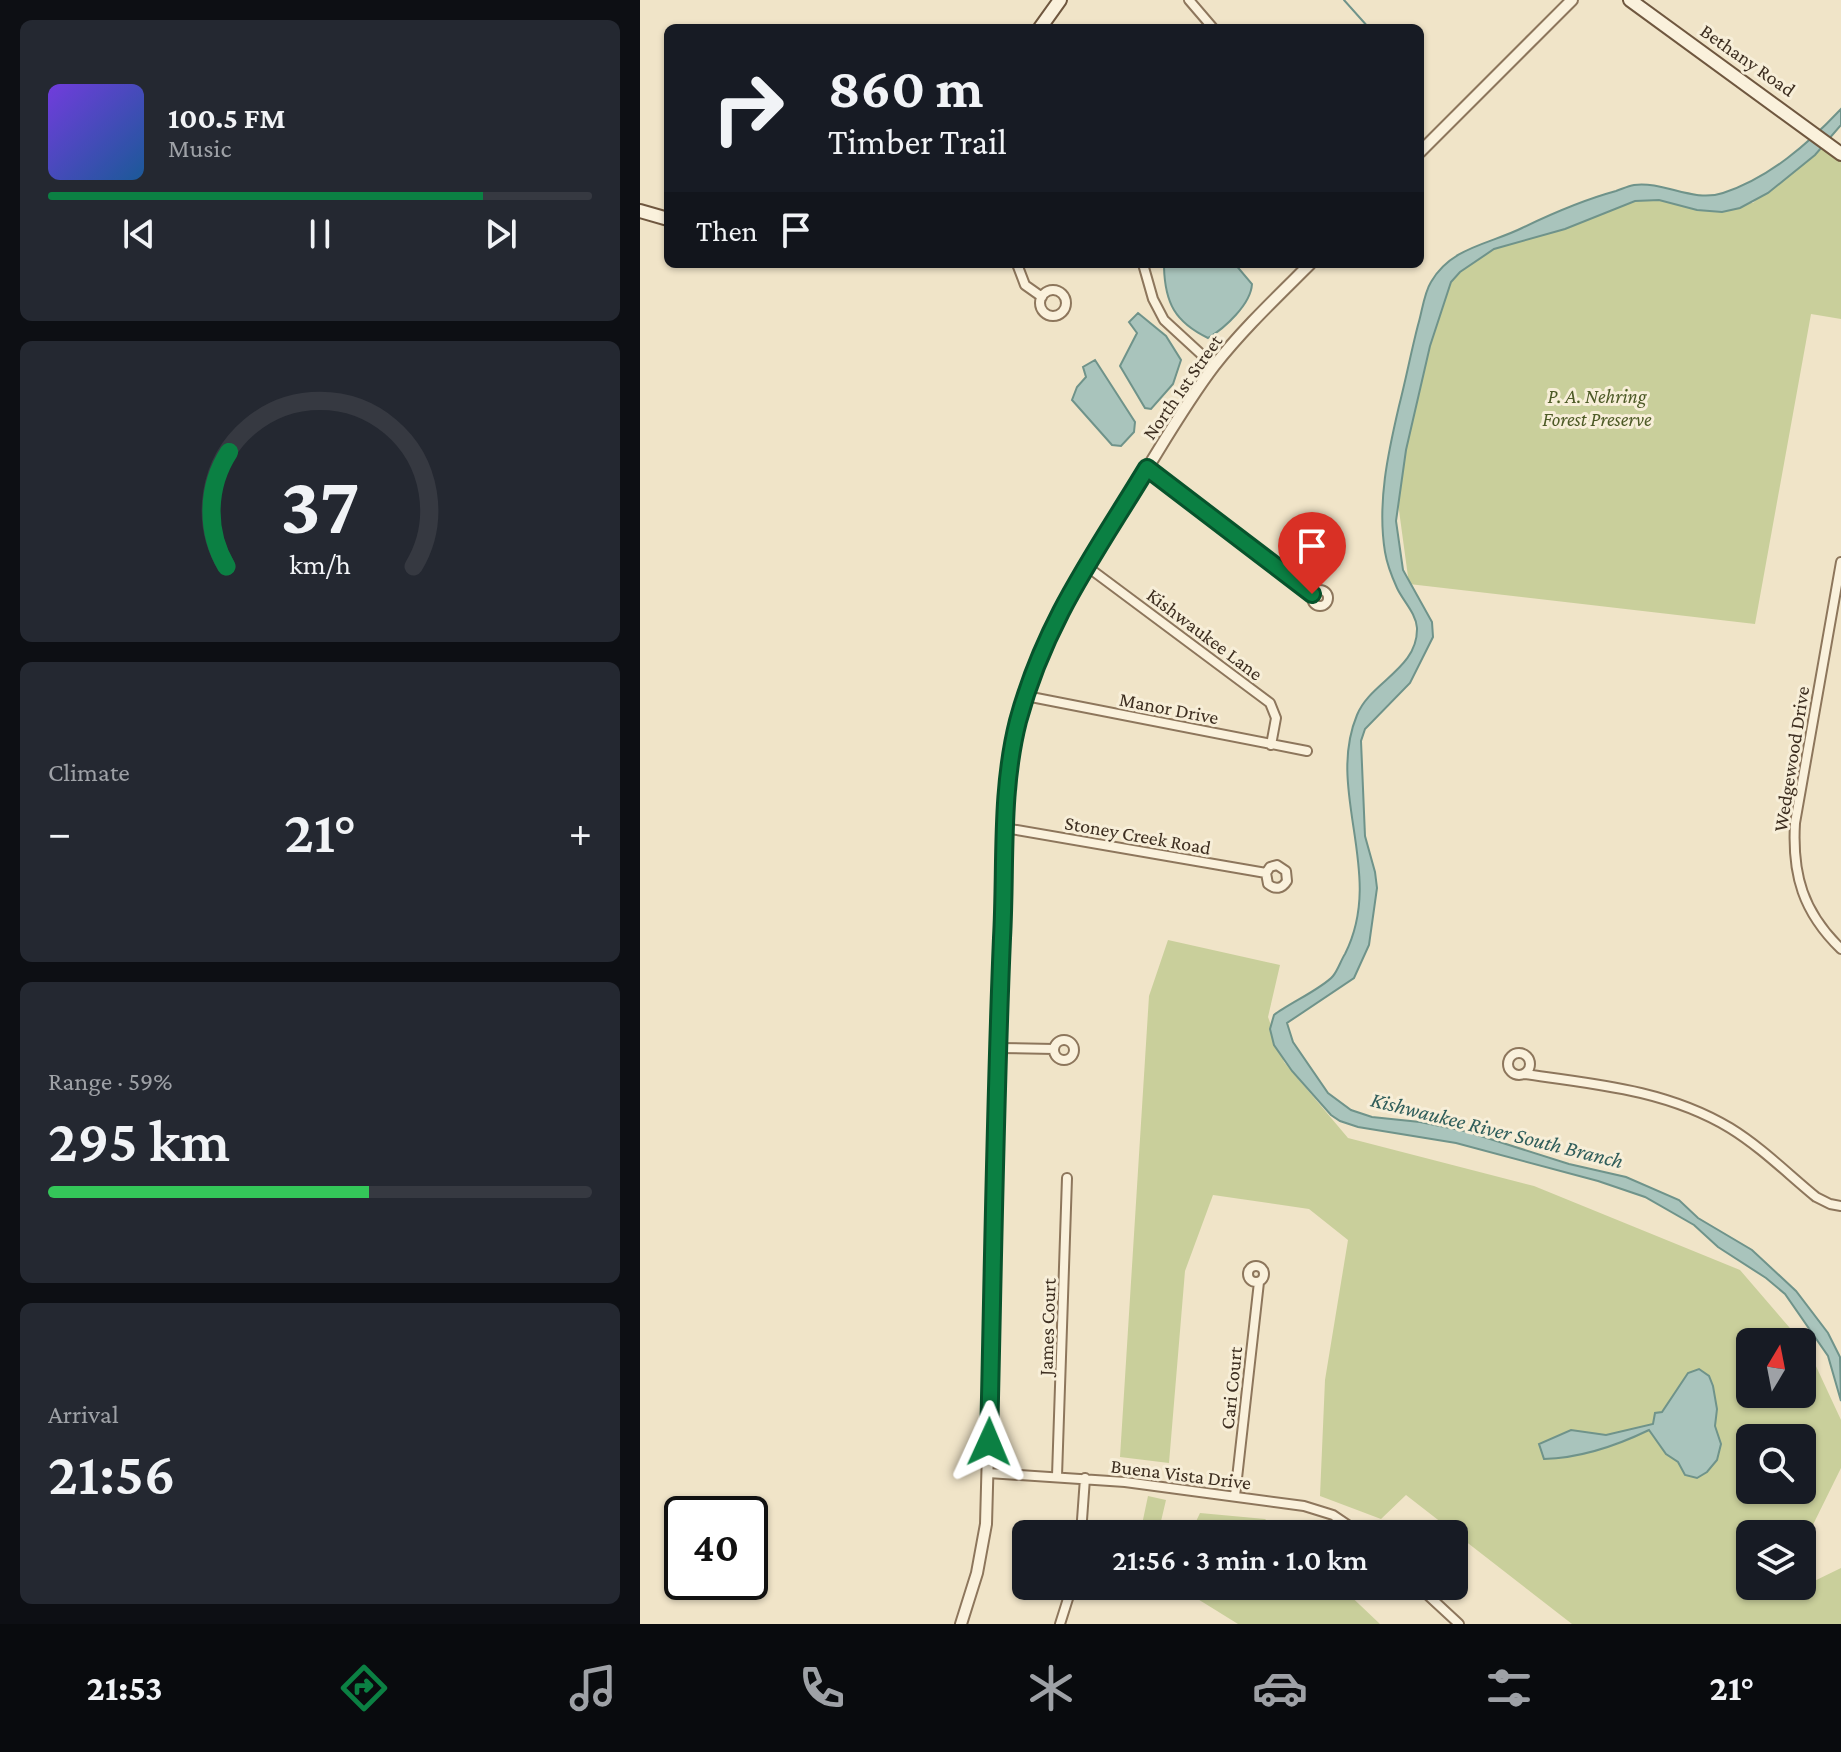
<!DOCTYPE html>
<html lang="en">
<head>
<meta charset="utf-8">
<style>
	body { margin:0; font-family:"Crimson Pro",serif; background:#242831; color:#f1f3f6; height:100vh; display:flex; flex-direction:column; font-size:30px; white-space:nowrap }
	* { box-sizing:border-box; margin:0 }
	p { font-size:26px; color:#9ea1a6 }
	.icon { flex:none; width:44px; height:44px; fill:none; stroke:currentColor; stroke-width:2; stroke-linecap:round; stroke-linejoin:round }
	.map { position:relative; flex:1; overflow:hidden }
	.details { display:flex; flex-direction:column; gap:20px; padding:20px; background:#0d0f14; width:640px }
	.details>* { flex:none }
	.hud { position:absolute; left:24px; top:24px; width:760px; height:244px; border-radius:12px; box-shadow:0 2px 6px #0004; background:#171b24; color:#f1f3f6; overflow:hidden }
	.needle { width:52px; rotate:10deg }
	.buttons { position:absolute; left:1096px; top:1328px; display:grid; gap:16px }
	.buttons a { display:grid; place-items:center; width:80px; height:80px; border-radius:12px; background:#171b24; box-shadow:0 2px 6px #0004; font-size:40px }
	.speed { position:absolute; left:24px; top:1496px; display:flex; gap:16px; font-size:40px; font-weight:700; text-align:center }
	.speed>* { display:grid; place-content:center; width:104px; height:104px; border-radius:50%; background:#171b24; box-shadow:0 2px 6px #0004; line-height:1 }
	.speed .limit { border:4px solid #111; border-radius:12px; background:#fff; color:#111 }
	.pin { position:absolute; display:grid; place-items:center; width:68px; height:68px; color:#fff; margin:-82px -34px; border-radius:50% 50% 50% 0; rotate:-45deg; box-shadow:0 0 8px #0007 }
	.pin .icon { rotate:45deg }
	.me { position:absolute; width:88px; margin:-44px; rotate:1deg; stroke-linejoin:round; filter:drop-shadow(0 0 6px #0008) }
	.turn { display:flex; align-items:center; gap:28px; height:168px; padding:0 32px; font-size:36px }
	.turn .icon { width:104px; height:104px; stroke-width:2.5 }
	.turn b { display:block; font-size:56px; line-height:68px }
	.then { display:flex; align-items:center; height:76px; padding:0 32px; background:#0003; gap:16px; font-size:30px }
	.big { font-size:60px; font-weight:600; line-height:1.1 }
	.details .widget { flex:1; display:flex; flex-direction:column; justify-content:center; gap:12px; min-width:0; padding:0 28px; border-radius:12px; background:#242831 }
	.details .dial { align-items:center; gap:0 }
	.dial svg { height:208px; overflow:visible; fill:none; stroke:#363941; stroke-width:7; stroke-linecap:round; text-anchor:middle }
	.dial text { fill:#f1f3f6; stroke:none }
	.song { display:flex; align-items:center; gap:24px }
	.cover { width:96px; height:96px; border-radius:12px; background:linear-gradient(135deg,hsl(260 70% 55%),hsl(210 70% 35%)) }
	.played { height:8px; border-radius:4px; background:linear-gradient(90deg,#0b8043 80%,#363941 80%) }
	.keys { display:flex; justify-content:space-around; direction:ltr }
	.heat { display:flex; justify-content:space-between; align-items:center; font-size:44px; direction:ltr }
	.charge { height:12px; border-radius:6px; background:linear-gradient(90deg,#34c759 59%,#363941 0) }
	.trip { position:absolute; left:372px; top:1520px; width:456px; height:80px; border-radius:12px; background:#171b24; box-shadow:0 2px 6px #0004; font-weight:600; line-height:80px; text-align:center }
	.dock { display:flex; height:128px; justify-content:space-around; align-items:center; background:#090b0e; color:#9ea1a6 }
	.dock .icon { width:56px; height:56px }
	.dock .current { color:#0b8043 }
	.dock b { font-size:36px; color:#f1f3f6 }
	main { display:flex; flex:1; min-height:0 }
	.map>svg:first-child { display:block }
	.green { fill:#c9cf9b; fill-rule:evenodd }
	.water { fill:#a9c4bc; stroke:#6f938a; stroke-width:2 }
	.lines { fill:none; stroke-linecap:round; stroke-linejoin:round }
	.stream { stroke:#6f938a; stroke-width:2 }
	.minor-casing { stroke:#8d765c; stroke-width:12 }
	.tertiary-casing { stroke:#8d765c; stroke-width:14 }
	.secondary-casing { stroke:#6f573f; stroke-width:16 }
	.minor { stroke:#faf1dc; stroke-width:8 }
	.tertiary { stroke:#faf1dc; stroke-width:10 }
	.secondary { stroke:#faf1dc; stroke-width:12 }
	.route-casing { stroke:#07532c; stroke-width:20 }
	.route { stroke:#0b8043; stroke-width:14 }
	.labels { text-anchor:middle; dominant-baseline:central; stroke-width:6; stroke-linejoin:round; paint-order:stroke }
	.street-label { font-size:20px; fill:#3d2e20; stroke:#f7eed8 }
	.park-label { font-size:20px; font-style:italic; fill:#4d5a26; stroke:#f7eed8 }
	.water-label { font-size:22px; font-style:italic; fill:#2f5d5a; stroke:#f7eed8 }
</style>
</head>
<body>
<main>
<section class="details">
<div class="widget">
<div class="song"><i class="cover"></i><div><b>100.5 FM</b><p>Music</p></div></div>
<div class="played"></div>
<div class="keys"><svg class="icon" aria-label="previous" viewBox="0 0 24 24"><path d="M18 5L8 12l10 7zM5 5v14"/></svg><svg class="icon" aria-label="pause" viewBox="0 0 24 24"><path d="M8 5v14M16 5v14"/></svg><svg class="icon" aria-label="next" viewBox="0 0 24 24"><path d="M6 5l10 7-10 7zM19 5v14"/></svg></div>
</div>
<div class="widget dial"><svg viewBox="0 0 100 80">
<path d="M14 69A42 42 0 1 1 86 69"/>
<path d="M14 69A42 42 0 0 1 15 25" stroke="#0b8043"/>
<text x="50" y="56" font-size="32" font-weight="700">37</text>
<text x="50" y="72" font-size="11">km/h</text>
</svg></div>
<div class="widget"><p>Climate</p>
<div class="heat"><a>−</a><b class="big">21°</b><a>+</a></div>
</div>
<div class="widget"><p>Range · 59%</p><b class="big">295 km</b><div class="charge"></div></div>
<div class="widget"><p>Arrival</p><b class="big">21:56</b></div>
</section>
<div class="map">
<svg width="1201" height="1624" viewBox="0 0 1201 1624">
	<rect width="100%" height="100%" fill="#f0e4c8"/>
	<path class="green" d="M1178 136 1201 154V319L1171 314 1115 624 769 584 750 444 779 324 805 265 957 196 1007 186 1113 203Z
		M528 940 640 965 628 1017 644 1062 708 1138 894 1186 1100 1270 1162 1342H1110V1394H1162V1342L1168 1349 1201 1420V1468L1162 1547V1534H1110V1586H1152L1156 1595 1164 1586 1201 1568V1624H932L766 1495 741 1519 680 1496 685 1380 708 1240 669 1209 573 1195 545 1271 529 1463 480 1457 509 996ZM1110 1438H1162V1490H1110Z
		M508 1496 526 1500 518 1534H500Z
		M560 1513 625 1519 642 1534H550Z
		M547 1586H700L740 1624H598L548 1593Z"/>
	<path class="water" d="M1201 109V125L1175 155 1128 193 1100 208 1082 212 1057 210 1019 200 995 201 925 229 854 249 820 272 811 282 790 346 766 450 756 521 763 570 792 622 793 637 770 683 725 729 721 741 725 836 735 872 737 888 729 945 714 978 647 1023 653 1042 688 1093 711 1110 732 1117 780 1122 825 1131 929 1164 986 1177 1039 1200 1058 1218 1112 1250 1156 1291 1188 1333 1200 1357 1201 1401 1188 1356 1145 1294 1126 1278 1078 1247 1054 1225 1005 1197 958 1181 816 1143 718 1127 700 1121 691 1115 652 1071 634 1045 630 1029 634 1015C648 1004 683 988 693 976 698 970 701 960 705 954 746 873 685 792 717 715 730 682 778 669 777 628 776 613 763 601 757 588 752 577 747 564 745 552 737 503 748 453 759 406 766 379 771 352 778 325 782 312 784 293 791 282 811 247 850 244 882 228 913 213 943 200 976 191 982 189 988 186 994 185 1024 181 1053 203 1083 193 1129 178 1168 144 1201 109Z
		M530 264H595L612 284C611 304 585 328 568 338 535 322 525 303 524 267Z
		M498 313 526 336 541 360 533 384 511 409 505 408 480 366 497 333 489 322Z
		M455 360 495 422 494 432 481 446 472 445 432 400 437 387 446 377 443 367Z
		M1059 1369 1069 1376 1073 1386 1077 1409 1075 1426 1081 1444 1077 1460 1067 1472 1057 1478 1045 1475 1038 1462 1026 1454 1009 1430C976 1446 941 1458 904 1459L899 1444 931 1430 966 1435 1013 1424 1015 1413 1022 1412 1048 1373Z"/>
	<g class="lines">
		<path class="stream" d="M704 0 729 28"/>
		<g class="minor-casing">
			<path id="minor" d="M549 0 573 28
				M377 264 385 285 402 297
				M503 264 513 299 524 320 574 366
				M400 303a13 13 0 1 1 26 0a13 13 0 1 1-26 0Z
				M507 468 672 594
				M1201 562 1155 823C1152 875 1163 912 1201 949
				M445 565 630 703 636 718 631 745
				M672 598a8 8 0 1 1 16 0a8 8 0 1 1-16 0Z
				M386 696 667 751
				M365 828 626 873 630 867 637 865 646 871 647 881C642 889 635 890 628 884L626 873
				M414 1050a10 10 0 1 1 20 0a10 10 0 1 1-20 0Z
				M357 1048 414 1049
				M868 1064a11 11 0 1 1 22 0a11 11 0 1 1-22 0Z
				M884 1074C955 1084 1027 1090 1090 1128 1121 1147 1148 1174 1176 1197L1190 1204 1201 1206
				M608 1274a8 8 0 1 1 16 0a8 8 0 1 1-16 0Z
				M348 1473 485 1482 664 1506 693 1515 721 1534
				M417 1476 427 1178
				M595 1496 619 1282
				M441 1534 445 1478
				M778 1586 819 1624
				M420 1624 432 1586"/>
		</g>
		<g class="tertiary-casing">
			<path id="tertiary" d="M780 152 932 0
				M321 1624 337 1573 346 1524 365 828C369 745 389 664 430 591 450 555 474 522 495 488 521 447 545 404 574 366 603 329 637 297 670 264"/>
		</g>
		<g class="secondary-casing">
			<path id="secondary" d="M990 0 1201 154
				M400 28 420 0
				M0 211 28 219"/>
		</g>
		<use href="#minor" class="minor"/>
		<use href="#tertiary" class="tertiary"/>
		<use href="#secondary" class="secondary"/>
	</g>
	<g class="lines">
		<g class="route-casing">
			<path id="route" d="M349 1442C353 1274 355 1106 362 938 366 866 360 792 378 721 405 621 455 554 507 468L672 594"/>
		</g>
		<use href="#route" class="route"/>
	</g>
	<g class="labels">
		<g class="street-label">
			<text transform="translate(1108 60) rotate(35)">Bethany Road</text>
			<text transform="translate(542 387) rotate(-55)">North 1st Street</text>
			<text transform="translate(565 634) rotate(37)">Kishwaukee Lane</text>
			<text transform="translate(529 708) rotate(11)">Manor Drive</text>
			<text transform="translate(1151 759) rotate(-81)">Wedgewood Drive</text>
			<text transform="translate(498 835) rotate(10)">Stoney Creek Road</text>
			<text transform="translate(407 1327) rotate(-88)">James Court</text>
			<text transform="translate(591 1388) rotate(-84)">Cari Court</text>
			<text transform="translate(541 1474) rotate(7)">Buena Vista Drive</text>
		</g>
		<g class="park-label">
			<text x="957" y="396">P. A. Nehring<tspan x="957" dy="23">Forest Preserve</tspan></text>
		</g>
		<g class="water-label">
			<text transform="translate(857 1130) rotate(14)">Kishwaukee River South Branch</text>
		</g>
	</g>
</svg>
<div class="buttons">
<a><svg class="needle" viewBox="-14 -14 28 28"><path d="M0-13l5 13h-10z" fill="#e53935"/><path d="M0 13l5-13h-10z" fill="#9ea1a6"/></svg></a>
<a><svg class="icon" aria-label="search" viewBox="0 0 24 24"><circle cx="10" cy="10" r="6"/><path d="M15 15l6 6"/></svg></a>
<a><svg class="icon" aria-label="layers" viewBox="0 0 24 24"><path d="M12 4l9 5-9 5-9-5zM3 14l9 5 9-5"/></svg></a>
</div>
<div class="speed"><div class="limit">40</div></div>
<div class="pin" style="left:672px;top:594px;background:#d93025"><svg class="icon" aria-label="arrive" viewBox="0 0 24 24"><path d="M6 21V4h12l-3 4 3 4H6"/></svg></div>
<svg class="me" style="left:349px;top:1442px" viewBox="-20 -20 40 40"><path d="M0-17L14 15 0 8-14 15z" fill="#0b8043" stroke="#fff" stroke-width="4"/></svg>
<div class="trip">21:56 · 3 min · 1.0 km</div>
<div class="hud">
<div class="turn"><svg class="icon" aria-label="right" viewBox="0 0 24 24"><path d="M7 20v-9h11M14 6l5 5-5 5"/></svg><div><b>860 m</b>Timber Trail</div></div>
<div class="then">Then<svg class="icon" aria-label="arrive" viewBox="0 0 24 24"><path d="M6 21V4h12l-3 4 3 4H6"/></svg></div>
</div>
</div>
</main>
<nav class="dock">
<b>21:53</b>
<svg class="icon current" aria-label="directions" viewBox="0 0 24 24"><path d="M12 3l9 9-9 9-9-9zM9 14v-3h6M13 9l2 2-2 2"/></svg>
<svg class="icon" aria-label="music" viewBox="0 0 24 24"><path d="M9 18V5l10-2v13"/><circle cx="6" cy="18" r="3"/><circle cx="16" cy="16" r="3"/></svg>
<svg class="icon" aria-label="phone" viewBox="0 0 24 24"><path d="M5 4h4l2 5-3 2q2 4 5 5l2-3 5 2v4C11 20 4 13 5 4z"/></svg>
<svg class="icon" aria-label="climate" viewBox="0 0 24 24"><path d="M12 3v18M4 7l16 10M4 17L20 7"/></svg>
<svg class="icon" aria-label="car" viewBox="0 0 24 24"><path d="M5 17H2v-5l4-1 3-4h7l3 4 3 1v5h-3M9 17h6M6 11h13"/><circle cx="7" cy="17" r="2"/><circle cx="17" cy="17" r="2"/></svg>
<svg class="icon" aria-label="filters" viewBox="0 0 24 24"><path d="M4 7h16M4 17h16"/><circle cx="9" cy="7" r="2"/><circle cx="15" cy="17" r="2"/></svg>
<b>21°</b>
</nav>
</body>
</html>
